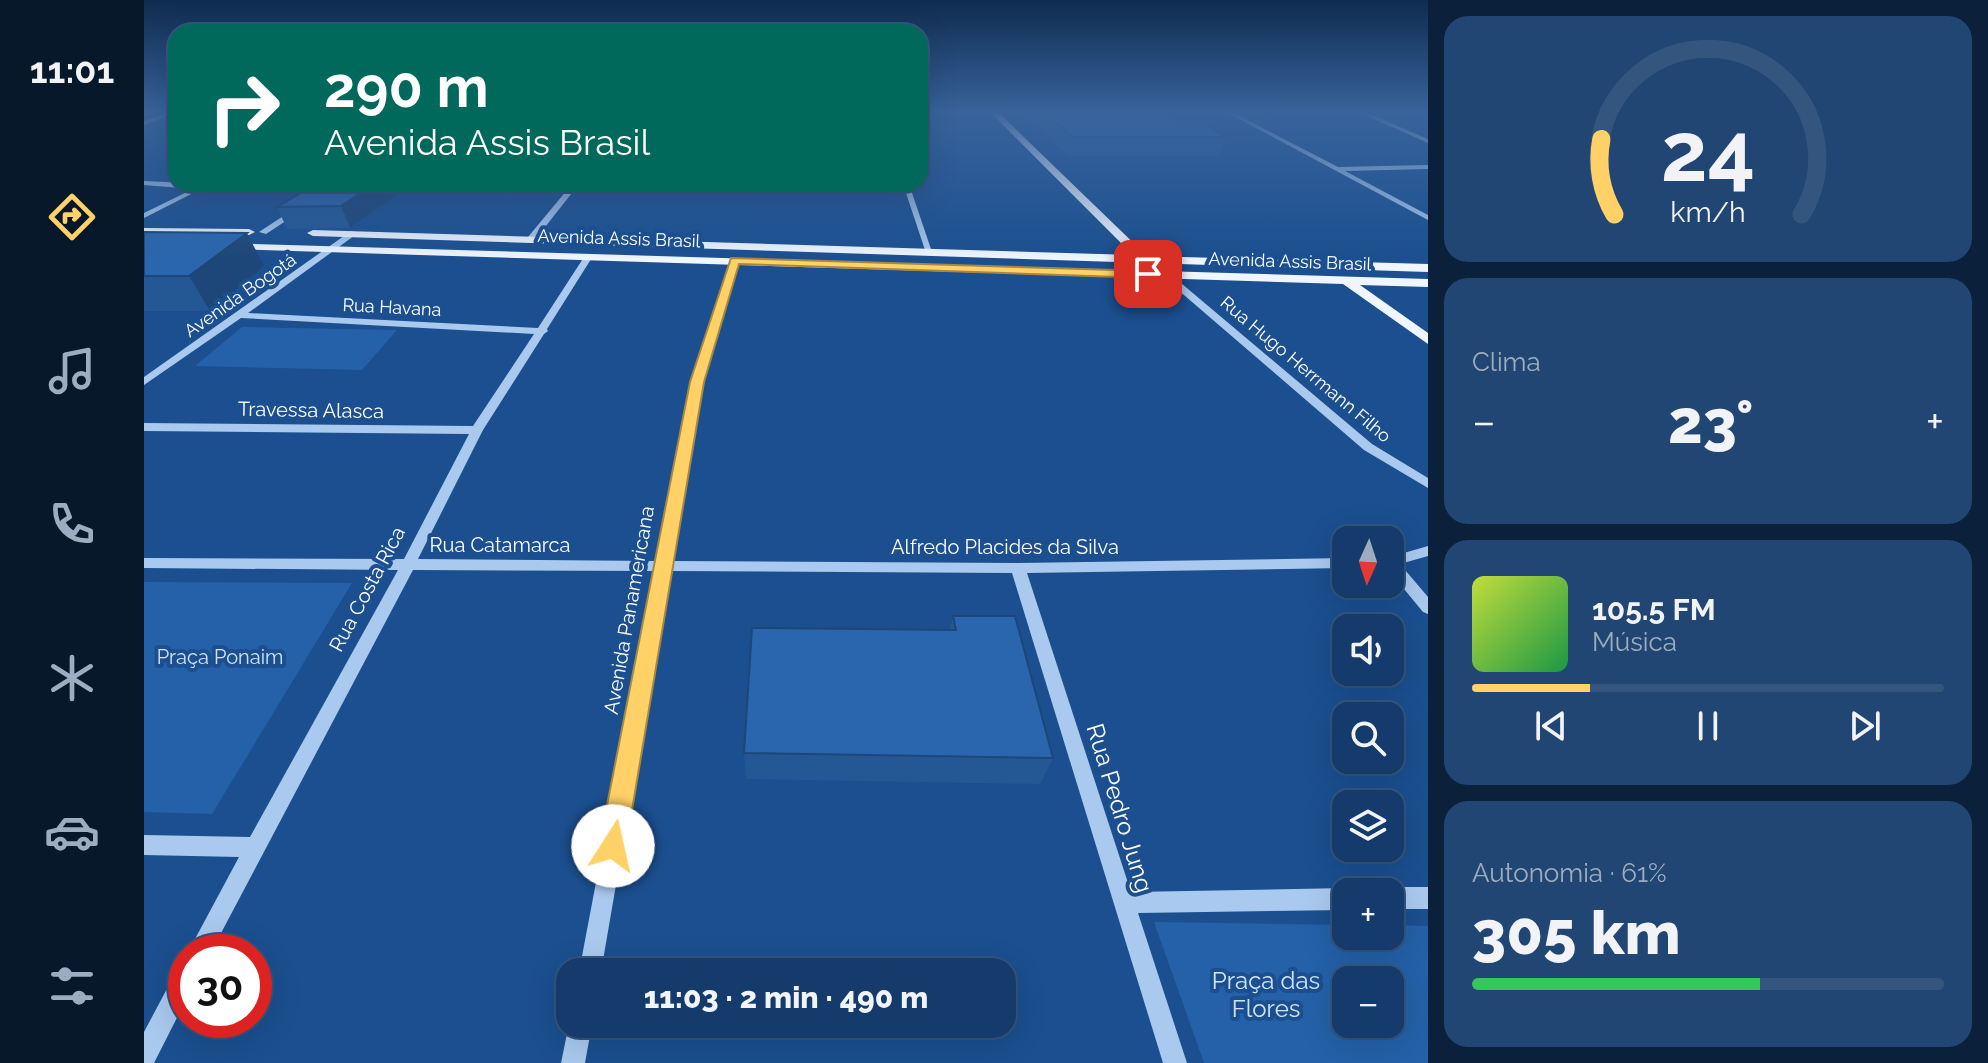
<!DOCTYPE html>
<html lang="pt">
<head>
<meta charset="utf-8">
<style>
	body { margin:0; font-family:Raleway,sans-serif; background:#214673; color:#f1f3f6; height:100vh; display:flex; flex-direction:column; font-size:30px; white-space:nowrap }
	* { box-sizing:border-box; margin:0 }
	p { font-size:26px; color:#9dadc1 }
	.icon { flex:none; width:44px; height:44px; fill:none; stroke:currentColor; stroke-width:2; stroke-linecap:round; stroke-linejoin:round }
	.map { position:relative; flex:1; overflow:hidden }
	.details { display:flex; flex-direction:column; gap:16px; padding:16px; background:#0b203b; width:560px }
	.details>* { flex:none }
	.top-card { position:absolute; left:24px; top:24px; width:760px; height:168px; border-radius:24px; box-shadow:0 8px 32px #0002,0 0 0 2px #33557e; background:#00695c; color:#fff; overflow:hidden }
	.needle { width:52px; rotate:183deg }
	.tools { position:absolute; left:1188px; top:526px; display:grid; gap:16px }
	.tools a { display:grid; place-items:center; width:72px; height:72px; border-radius:16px; background:#143b6b; box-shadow:0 8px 32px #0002,0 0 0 2px #33557e; font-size:40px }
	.speed { position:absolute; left:24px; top:934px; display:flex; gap:16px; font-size:40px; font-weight:700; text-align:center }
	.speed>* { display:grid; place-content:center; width:104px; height:104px; border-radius:50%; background:#143b6b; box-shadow:0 8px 32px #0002,0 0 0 2px #33557e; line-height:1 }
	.speed .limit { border:12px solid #d22; background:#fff; color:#111 }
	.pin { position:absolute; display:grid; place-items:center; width:68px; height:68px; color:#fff; margin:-34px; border-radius:16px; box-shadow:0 4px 12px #0006 }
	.me { position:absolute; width:88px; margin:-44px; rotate:10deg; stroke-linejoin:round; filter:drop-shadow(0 0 6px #0008) }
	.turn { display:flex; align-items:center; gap:28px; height:168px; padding:0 24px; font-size:36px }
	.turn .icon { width:104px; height:104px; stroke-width:2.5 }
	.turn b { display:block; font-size:56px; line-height:68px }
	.big { font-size:60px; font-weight:800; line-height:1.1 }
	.details .tile { flex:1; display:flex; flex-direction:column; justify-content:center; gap:12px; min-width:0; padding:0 28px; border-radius:24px; background:#214673 }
	.details .dial { align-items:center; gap:0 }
	.dial svg { height:208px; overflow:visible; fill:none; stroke:#33557e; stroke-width:7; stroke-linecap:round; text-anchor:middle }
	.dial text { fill:#f1f3f6; stroke:none }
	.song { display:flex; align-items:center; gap:24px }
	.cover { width:96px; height:96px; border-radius:12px; background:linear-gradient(135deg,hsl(70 70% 55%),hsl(140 70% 35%)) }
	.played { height:8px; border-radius:4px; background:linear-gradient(90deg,#ffd166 25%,#33557e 25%) }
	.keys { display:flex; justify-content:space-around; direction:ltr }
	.heat { display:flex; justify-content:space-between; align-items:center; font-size:44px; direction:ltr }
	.charge { height:12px; border-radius:6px; background:linear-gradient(90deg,#34c759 61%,#33557e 0) }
	.trip { position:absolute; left:412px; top:958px; width:460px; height:80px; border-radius:24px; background:#143b6b; box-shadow:0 8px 32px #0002,0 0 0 2px #33557e; font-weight:800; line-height:80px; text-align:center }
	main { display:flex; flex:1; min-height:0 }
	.menu { display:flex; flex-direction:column; width:144px; justify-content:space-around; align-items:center; background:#08182b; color:#9dadc1 }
	.menu .icon { width:56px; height:56px }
	.menu .selected { color:#ffd166 }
	.menu b { font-size:36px; color:#f1f3f6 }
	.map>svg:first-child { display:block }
	.green { fill:#2461a8; fill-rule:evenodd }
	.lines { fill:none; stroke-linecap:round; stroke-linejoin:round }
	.minor { fill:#a9c9ee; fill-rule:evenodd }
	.major { fill:#f0f6ff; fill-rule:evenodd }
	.wall { fill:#245895 }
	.shaded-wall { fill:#1d4779 }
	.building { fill:#2a66ad; stroke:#1d4779; stroke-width:2 }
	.route { fill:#ffd166; stroke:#a68842; stroke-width:2 }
	.labels { text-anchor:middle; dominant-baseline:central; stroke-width:8; stroke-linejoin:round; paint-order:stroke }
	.far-street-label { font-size:18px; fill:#fff; stroke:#1b4f8f }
	.street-label { font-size:20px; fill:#fff; stroke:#1b4f8f }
	.park-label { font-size:20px; fill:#cfe3fa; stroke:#1b4f8f }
	.near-street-label { font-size:24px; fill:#fff; stroke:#1b4f8f }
	.near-park-label { font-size:24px; fill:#cfe3fa; stroke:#1b4f8f }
</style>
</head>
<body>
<main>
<nav class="menu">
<b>11:01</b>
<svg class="icon selected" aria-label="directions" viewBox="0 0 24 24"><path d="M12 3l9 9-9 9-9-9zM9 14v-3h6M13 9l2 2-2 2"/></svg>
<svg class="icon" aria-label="music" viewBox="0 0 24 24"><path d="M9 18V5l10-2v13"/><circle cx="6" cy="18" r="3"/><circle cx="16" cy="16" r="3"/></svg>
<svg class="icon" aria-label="phone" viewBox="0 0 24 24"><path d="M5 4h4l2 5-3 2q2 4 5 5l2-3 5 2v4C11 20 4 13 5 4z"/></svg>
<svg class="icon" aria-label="climate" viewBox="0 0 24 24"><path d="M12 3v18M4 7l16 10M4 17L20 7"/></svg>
<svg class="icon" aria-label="car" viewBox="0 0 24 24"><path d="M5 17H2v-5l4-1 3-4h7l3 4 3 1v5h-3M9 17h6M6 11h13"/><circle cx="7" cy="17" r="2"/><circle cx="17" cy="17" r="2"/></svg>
<svg class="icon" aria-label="filters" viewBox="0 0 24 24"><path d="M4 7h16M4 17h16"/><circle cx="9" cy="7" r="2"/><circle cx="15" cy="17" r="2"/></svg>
</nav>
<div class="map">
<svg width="1284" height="1063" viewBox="0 0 1284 1063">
	<rect width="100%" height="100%" fill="#1b4f8f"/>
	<path class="green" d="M98 327H99L253 330 218 370 51 366Z
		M0 582 208 583 68 814 0 812Z
		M1010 922 1202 925V936H1246V925L1284 926V1063H1060ZM1202 980H1246V1024H1202Z"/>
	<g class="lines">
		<path class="minor" d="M26 112 32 113 0 125V121Z
			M1082 112H1088L1194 167 1284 165V169L1201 171 1284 215V220Z
			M1214 112H1221L1284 139V143Z
			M0 181 67 184 0 218V213L49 189 0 185Z
			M428 184H435L390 241H384V237Z
			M759 184H765L789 255 782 253Z
			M150 209 157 211 122 234 115 232Z
			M207 231 214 233 104 313 394 328 442 254 449 256 403 329 404 331 400 334 339 430 274 559 513 561 548 382 587 261 591 258 595 261 558 382 528 561 874 563 1202 558V568L883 573 987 892 1202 888 1210 892H1202V910L994 913 1043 1063H1019L868 573 526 571 457 972H435L511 571 269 570 67 952H44L95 857 0 855V835L106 837 254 570 0 568V558L260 559 325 434 0 431V423L329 426 390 334 97 318 0 385V377Z
			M1019 273H1025L1228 444 1284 478V488L1220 450 1019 277Z
			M1284 546V556L1256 564 1284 597V614L1279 612 1246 572V557Z
			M1246 887H1284V909H1246V892H1238Z
			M42 965V1000L10 1063H0V1032L34 968Z
			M426 1019V1024H448L441 1063H417Z"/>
		<path class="major" d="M846 112H854L1003 256 1284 264V272L169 236 163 233 169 230 989 255Z
			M0 228 105 229 111 232 105 235 0 234Z
			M80 243 1284 279V287L1216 285 1284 333V344L1199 284 84 249 78 245Z"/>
	</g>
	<path class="wall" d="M879 112H1018L1031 120 1082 137 1074 156H924L879 115Z
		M172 184H249L253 195 206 228 143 229 133 207Z
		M0 232 120 266 66 311H0Z
		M809 616 909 758 896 784 602 779 600 753 806 630Z"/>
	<path class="shaded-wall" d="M230 184H249L253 195 206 228 197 206Z
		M103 233 120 266 66 311 45 276Z"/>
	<path class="building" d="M899 112H1018L1031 120H1054L1082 137H929Z
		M172 184H230L197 206 133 207Z
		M0 232 103 233 45 276H0Z
		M809 616H871L909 758 600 753 608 628 812 630Z"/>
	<linearGradient id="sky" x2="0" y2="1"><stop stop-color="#0f2b4f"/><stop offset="0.43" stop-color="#39639b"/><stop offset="1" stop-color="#39639b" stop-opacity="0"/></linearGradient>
	<rect width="1284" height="260" fill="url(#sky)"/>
	<path class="route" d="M587 258 1004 271 1010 274 1004 278 595 264 560 382 482 846 478 856 469 860 459 856 455 846 546 382Z"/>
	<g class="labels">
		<g class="far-street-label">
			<text transform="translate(475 238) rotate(2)">Avenida Assis Brasil</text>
			<text transform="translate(1146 261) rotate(2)">Avenida Assis Brasil</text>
			<text transform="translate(96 295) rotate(-35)">Avenida Bogotá</text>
			<text transform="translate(248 307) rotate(3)">Rua Havana</text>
			<text transform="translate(1162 369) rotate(40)">Rua Hugo Herrmann Filho</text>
		</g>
		<g class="street-label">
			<text transform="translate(167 410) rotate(1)">Travessa Alasca</text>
			<text x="356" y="545">Rua Catamarca</text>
			<text x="861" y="547">Alfredo Placides da Silva</text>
			<text transform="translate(223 589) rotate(-62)">Rua Costa Rica</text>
			<text transform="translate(485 610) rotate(-80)">Avenida Panamericana</text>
		</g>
		<g class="park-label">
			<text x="76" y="657">Praça Ponaim</text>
		</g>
		<g class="near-street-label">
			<text transform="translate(976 808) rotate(73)">Rua Pedro Jung</text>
		</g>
		<g class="near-park-label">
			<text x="1122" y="980">Praça das<tspan x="1122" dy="28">Flores</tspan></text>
		</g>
	</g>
</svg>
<div class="tools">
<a><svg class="needle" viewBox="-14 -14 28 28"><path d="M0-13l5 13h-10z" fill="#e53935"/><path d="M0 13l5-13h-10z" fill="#9dadc1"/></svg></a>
<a><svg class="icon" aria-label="sound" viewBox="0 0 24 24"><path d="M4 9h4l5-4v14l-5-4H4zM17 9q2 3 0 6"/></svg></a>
<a><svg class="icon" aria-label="search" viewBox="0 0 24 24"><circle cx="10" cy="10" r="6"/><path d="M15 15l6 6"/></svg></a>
<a><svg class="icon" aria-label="layers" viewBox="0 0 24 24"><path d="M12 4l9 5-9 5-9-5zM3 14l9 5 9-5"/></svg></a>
<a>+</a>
<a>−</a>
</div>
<div class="speed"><div class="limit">30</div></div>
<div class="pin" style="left:1004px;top:274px;background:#d93025"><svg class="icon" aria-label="arrive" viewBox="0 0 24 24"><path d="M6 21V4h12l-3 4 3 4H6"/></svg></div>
<svg class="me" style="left:469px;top:846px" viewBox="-20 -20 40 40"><circle r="19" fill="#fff"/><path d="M0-13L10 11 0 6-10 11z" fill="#ffd166"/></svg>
<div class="trip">11:03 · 2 min · 490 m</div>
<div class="top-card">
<div class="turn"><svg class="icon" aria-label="right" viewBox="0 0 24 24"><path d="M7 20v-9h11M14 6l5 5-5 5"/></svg><div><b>290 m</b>Avenida Assis Brasil</div></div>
</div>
</div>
<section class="details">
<div class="tile dial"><svg viewBox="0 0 100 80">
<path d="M14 69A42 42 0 1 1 86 69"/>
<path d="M14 69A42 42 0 0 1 9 40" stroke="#ffd166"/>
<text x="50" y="56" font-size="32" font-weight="700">24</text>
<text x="50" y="72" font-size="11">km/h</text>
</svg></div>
<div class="tile"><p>Clima</p>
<div class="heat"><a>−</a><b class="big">23°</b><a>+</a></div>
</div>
<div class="tile">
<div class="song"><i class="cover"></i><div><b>105.5 FM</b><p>Música</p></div></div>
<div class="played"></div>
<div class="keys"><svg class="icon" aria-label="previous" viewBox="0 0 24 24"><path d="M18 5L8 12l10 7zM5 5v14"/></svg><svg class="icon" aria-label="pause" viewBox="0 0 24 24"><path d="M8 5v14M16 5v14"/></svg><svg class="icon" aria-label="next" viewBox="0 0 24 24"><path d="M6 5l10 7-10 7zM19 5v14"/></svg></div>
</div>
<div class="tile"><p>Autonomia · 61%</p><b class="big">305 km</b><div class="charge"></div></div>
</section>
</main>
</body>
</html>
